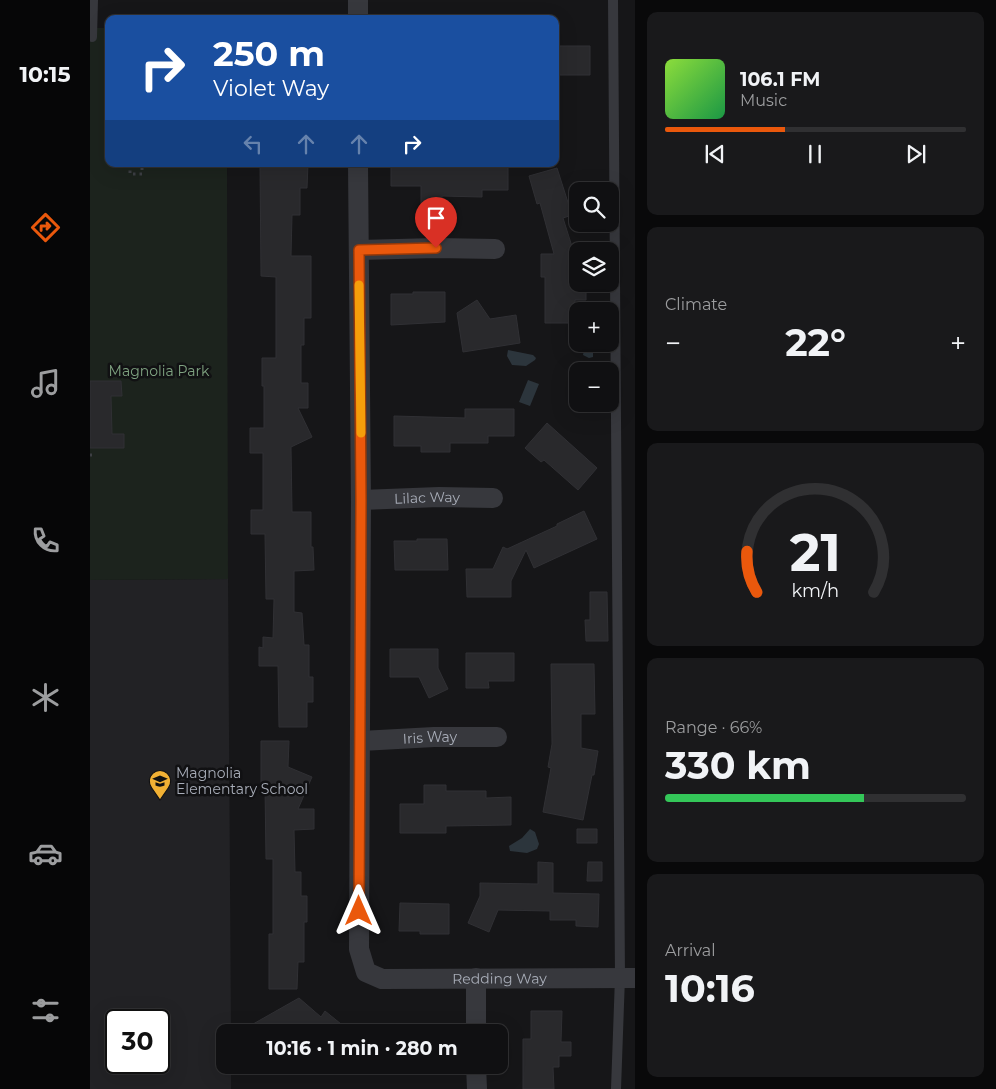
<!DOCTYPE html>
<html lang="en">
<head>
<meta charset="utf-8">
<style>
	body { margin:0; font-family:Montserrat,sans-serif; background:#19191b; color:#f1f3f6; height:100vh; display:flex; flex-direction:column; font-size:19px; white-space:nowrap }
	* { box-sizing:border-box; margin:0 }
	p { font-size:16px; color:#9c9d9f }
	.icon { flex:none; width:28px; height:28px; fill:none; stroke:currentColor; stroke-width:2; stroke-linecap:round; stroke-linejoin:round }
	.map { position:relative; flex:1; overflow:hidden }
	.drawer { display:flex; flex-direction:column; gap:12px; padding:12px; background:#09090a; width:361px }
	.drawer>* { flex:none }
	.hud { position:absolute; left:15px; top:15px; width:454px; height:152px; border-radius:10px; box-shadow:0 5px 20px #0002,0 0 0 1px #303032; background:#1a4fa0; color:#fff; overflow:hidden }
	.tools { position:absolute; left:479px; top:182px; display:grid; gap:10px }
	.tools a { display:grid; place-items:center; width:50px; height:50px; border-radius:10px; background:#101012; box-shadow:0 5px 20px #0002,0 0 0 1px #303032; font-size:25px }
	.speed { position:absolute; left:15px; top:1009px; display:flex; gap:10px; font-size:25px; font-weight:700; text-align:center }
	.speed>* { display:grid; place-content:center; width:65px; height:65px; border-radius:50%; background:#101012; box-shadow:0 5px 20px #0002,0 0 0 1px #303032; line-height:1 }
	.speed .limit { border:2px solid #111; border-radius:8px; background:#fff; color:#111 }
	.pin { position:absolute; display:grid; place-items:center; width:42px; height:42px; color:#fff; margin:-51px -21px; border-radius:50% 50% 50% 0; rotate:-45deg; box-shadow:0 0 5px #0007 }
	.pin .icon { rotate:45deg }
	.me { position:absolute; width:55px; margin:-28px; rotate:0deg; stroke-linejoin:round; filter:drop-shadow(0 0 4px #0008) }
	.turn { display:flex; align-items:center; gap:18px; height:105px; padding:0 25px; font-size:22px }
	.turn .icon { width:65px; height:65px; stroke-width:2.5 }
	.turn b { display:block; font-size:35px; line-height:42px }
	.lanes { display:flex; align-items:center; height:48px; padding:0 25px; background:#0003; justify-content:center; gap:25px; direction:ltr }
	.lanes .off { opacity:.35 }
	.big { font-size:38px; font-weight:700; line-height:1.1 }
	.drawer .widget { flex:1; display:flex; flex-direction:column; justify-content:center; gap:8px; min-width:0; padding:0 18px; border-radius:10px; background:#19191b }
	.drawer .dial { align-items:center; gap:0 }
	.dial svg { height:130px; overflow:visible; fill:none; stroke:#303032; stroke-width:7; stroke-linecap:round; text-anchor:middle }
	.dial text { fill:#f1f3f6; stroke:none }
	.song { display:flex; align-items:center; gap:15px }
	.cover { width:60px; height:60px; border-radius:8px; background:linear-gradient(135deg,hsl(90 70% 55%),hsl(140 70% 35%)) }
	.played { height:5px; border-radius:2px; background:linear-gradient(90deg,#ea580c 40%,#303032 40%) }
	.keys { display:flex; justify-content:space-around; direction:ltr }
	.heat { display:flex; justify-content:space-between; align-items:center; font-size:28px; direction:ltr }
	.charge { height:8px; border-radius:4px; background:linear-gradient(90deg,#34c759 66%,#303032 0) }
	.trip { position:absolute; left:126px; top:1024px; width:292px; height:50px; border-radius:10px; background:#101012; box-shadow:0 5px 20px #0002,0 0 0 1px #303032; font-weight:700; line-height:50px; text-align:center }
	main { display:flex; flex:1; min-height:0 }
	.tab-bar { display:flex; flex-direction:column; width:90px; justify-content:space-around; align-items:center; background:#060607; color:#9c9d9f }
	.tab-bar .icon { width:35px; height:35px }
	.tab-bar .on { color:#ea580c }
	.tab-bar b { font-size:22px; color:#f1f3f6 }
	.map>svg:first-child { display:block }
	.built { fill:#222225; fill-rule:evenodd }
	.green { fill:#1c231d }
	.water { fill:#2c353c }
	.building { fill:#29292c; stroke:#303034 }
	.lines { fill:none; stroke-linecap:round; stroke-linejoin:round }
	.path { stroke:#3d3f44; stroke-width:3; stroke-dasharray:2.5 4; stroke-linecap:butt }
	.service { stroke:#37383d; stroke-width:10 }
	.minor { stroke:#37383d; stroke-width:20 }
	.route-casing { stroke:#983908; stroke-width:12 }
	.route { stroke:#ea580c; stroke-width:9 }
	.slow { stroke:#f59e0b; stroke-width:9 }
	.labels { text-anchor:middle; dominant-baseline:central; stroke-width:5; stroke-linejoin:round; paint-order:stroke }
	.park-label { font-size:14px; fill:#7fa381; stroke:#111113 }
	.street-label { font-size:14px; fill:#a8adb8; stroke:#111113 }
	.poi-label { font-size:14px; fill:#a8adb8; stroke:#111113; text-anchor:start }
</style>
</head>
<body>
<main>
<nav class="tab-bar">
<b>10:15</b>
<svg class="icon on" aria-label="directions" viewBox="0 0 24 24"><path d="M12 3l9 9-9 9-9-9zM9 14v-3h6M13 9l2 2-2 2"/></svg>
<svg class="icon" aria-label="music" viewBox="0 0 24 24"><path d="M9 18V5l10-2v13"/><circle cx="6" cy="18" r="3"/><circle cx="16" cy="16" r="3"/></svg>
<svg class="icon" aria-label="phone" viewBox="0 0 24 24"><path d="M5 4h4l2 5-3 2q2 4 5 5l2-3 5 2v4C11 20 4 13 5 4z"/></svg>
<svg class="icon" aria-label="climate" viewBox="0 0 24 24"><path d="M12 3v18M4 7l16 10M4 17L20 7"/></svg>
<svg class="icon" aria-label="car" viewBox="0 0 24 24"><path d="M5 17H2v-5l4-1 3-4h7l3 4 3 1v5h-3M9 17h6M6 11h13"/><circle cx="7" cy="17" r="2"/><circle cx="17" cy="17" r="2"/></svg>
<svg class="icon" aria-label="filters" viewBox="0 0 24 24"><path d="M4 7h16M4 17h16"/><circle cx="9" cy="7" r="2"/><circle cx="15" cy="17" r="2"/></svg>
</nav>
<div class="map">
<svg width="545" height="1089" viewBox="0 0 545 1089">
	<rect width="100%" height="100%" fill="#161618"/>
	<path class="built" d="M138 579 141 1032H135V1065H141V1089H0V580ZM26 1020H69V1062H26Z"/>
	<path class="green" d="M0 28H19V164H137L138 579 0 580Z"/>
	<path class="water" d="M488 344H509L503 350V357L499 358 493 355 494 350Z
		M418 350 443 355 446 358 445 360 436 366 422 365 417 356Z
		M438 380 449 384 440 406 429 402Z
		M440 829 445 832 449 844 447 849 437 853 420 851 419 846 432 838Z"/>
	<path class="building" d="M465 46H500V75H465Z
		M170 164H218L217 188H210V215H202L201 256H221V318H214V345H211V383H218V408H208L222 437 201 447 202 512H221V547H223L224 570 204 571V612L212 613 214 645H219V677H223V702H217V727H189L188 666H169V647L173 648V637L183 638 184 599H176L175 534H161V510H173V453H160V428H174V386H172V358H186V277L171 276Z
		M301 164H418V190H392V197L352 196V203H331V186H301Z
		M467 168 482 215 473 218 485 256H488V284H496V300H485V323H455V277H451V254H464L450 203 447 204 439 176Z
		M323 292H355V322L301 325V294H323Z
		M387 300 400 319 426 315 430 343 373 352 367 313Z
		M0 381H31L32 396H21L22 434H34V448H0Z
		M375 409H424V436H398V443H360V452H331V446H304V416L375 418Z
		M457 423 507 468 488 490 454 460 451 462 435 448Z
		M494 511 507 539 444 568 436 550 421 581V597H377L376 569H403L413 547 417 549 467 526V524Z
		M327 539H357L358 570H305L304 541H327Z
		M500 592H517L518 641H496L495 620H500Z
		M300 649H348V668L358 689 339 698 329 677H300Z
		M376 653H424V681H398L399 688H376Z
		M461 664H504L505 714H491V748L508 751 504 775H502L493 820 453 812 461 768 458 767 462 744Z
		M171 741H199L198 767 222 777 208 809H224V829L204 830 205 872H211V896H217V922H214V962H208L207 989H179V934H183V859H176L175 786H171Z
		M334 785H356V791H396V798L421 797V825L356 826V833H310V804H334Z
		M487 829H507V843H487Z
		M448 862 463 863V893L509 894 508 927 486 926V920H460V911L408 910 399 932 378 923 390 896V883L448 884Z
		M498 862H512V881H497Z
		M310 903 359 904V934H330V931H309Z
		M209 998 231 1017 235 1011 261 1032H149Z
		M441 1011H472L471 1042H481V1056H469V1067H463L464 1089H433V1039H441Z"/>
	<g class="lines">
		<path class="path" d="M14 132H19
			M40 164V174H52V164
			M0 455H2"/>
		<path class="service" d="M523 0 530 977 526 1089
			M2 37 3 0"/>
		<g class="minor">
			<path d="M268 0V19"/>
			<path id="s1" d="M268 164 271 500 269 949 276 972 292 979 545 978"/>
			<path d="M269 250 346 248 405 249"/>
			<path id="s2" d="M271 500 349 497 403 498"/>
			<path id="s3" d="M271 741 344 737H407"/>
			<path d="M386 978V1032"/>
			<path d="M386 1065 387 1089"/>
		</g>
	</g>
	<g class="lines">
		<g class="route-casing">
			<path id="route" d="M269 911 271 500 269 250 346 248"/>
		</g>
		<use href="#route" class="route"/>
		<path class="slow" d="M269 285 271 433"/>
	</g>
	<defs>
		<g id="school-pin" transform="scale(1.125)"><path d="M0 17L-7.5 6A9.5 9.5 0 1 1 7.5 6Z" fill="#f2b134" stroke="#111113"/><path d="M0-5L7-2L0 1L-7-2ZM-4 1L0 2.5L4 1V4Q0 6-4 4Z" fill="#111"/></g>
	</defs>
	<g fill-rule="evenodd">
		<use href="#school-pin" x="70" y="781"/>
	</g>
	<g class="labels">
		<g class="park-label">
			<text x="69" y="371">Magnolia Park</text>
		</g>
		<g class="street-label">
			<text stroke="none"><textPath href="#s2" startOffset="66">Lilac Way</textPath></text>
			<text stroke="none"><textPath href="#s3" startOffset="69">Iris Way</textPath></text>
			<text stroke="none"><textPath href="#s1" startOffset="944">Redding Way</textPath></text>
		</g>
		<g class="poi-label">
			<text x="86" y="773">Magnolia<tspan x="86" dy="16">Elementary School</tspan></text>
		</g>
	</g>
</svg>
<div class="tools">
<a><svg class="icon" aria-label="search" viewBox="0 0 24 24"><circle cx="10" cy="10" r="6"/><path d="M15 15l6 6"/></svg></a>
<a><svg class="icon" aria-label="layers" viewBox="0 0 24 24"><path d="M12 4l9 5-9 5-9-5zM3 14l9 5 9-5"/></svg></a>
<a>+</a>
<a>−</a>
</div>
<div class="speed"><div class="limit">30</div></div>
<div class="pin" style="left:346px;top:248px;background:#d93025"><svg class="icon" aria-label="arrive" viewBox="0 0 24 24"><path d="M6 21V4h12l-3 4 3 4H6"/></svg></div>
<svg class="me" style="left:269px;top:911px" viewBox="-20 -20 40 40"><path d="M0-17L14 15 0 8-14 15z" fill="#ea580c" stroke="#fff" stroke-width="4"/></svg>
<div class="trip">10:16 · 1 min · 280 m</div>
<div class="hud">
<div class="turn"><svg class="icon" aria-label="right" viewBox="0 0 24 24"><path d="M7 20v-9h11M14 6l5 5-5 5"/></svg><div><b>250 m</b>Violet Way</div></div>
<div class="lanes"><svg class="icon off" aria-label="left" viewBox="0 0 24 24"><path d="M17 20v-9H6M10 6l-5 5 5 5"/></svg><svg class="icon off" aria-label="ahead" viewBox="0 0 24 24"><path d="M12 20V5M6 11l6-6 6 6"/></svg><svg class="icon off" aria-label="ahead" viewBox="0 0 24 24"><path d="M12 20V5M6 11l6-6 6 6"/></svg><svg class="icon" aria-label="right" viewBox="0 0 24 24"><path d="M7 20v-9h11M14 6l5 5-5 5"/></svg></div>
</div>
</div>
<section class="drawer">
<div class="widget">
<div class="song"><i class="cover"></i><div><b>106.1 FM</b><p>Music</p></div></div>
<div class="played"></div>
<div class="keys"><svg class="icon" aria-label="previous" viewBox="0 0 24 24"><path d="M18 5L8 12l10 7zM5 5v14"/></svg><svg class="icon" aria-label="pause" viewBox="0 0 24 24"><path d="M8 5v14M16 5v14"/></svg><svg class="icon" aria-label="next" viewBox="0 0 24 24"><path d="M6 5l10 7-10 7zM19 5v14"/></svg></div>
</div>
<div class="widget"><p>Climate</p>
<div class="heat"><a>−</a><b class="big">22°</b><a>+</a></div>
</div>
<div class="widget dial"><svg viewBox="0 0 100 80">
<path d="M14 69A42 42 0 1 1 86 69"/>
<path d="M14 69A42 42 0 0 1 8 44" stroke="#ea580c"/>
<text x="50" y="56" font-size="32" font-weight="700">21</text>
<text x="50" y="72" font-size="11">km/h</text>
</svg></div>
<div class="widget"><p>Range · 66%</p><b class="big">330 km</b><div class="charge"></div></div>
<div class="widget"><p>Arrival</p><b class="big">10:16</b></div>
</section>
</main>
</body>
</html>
